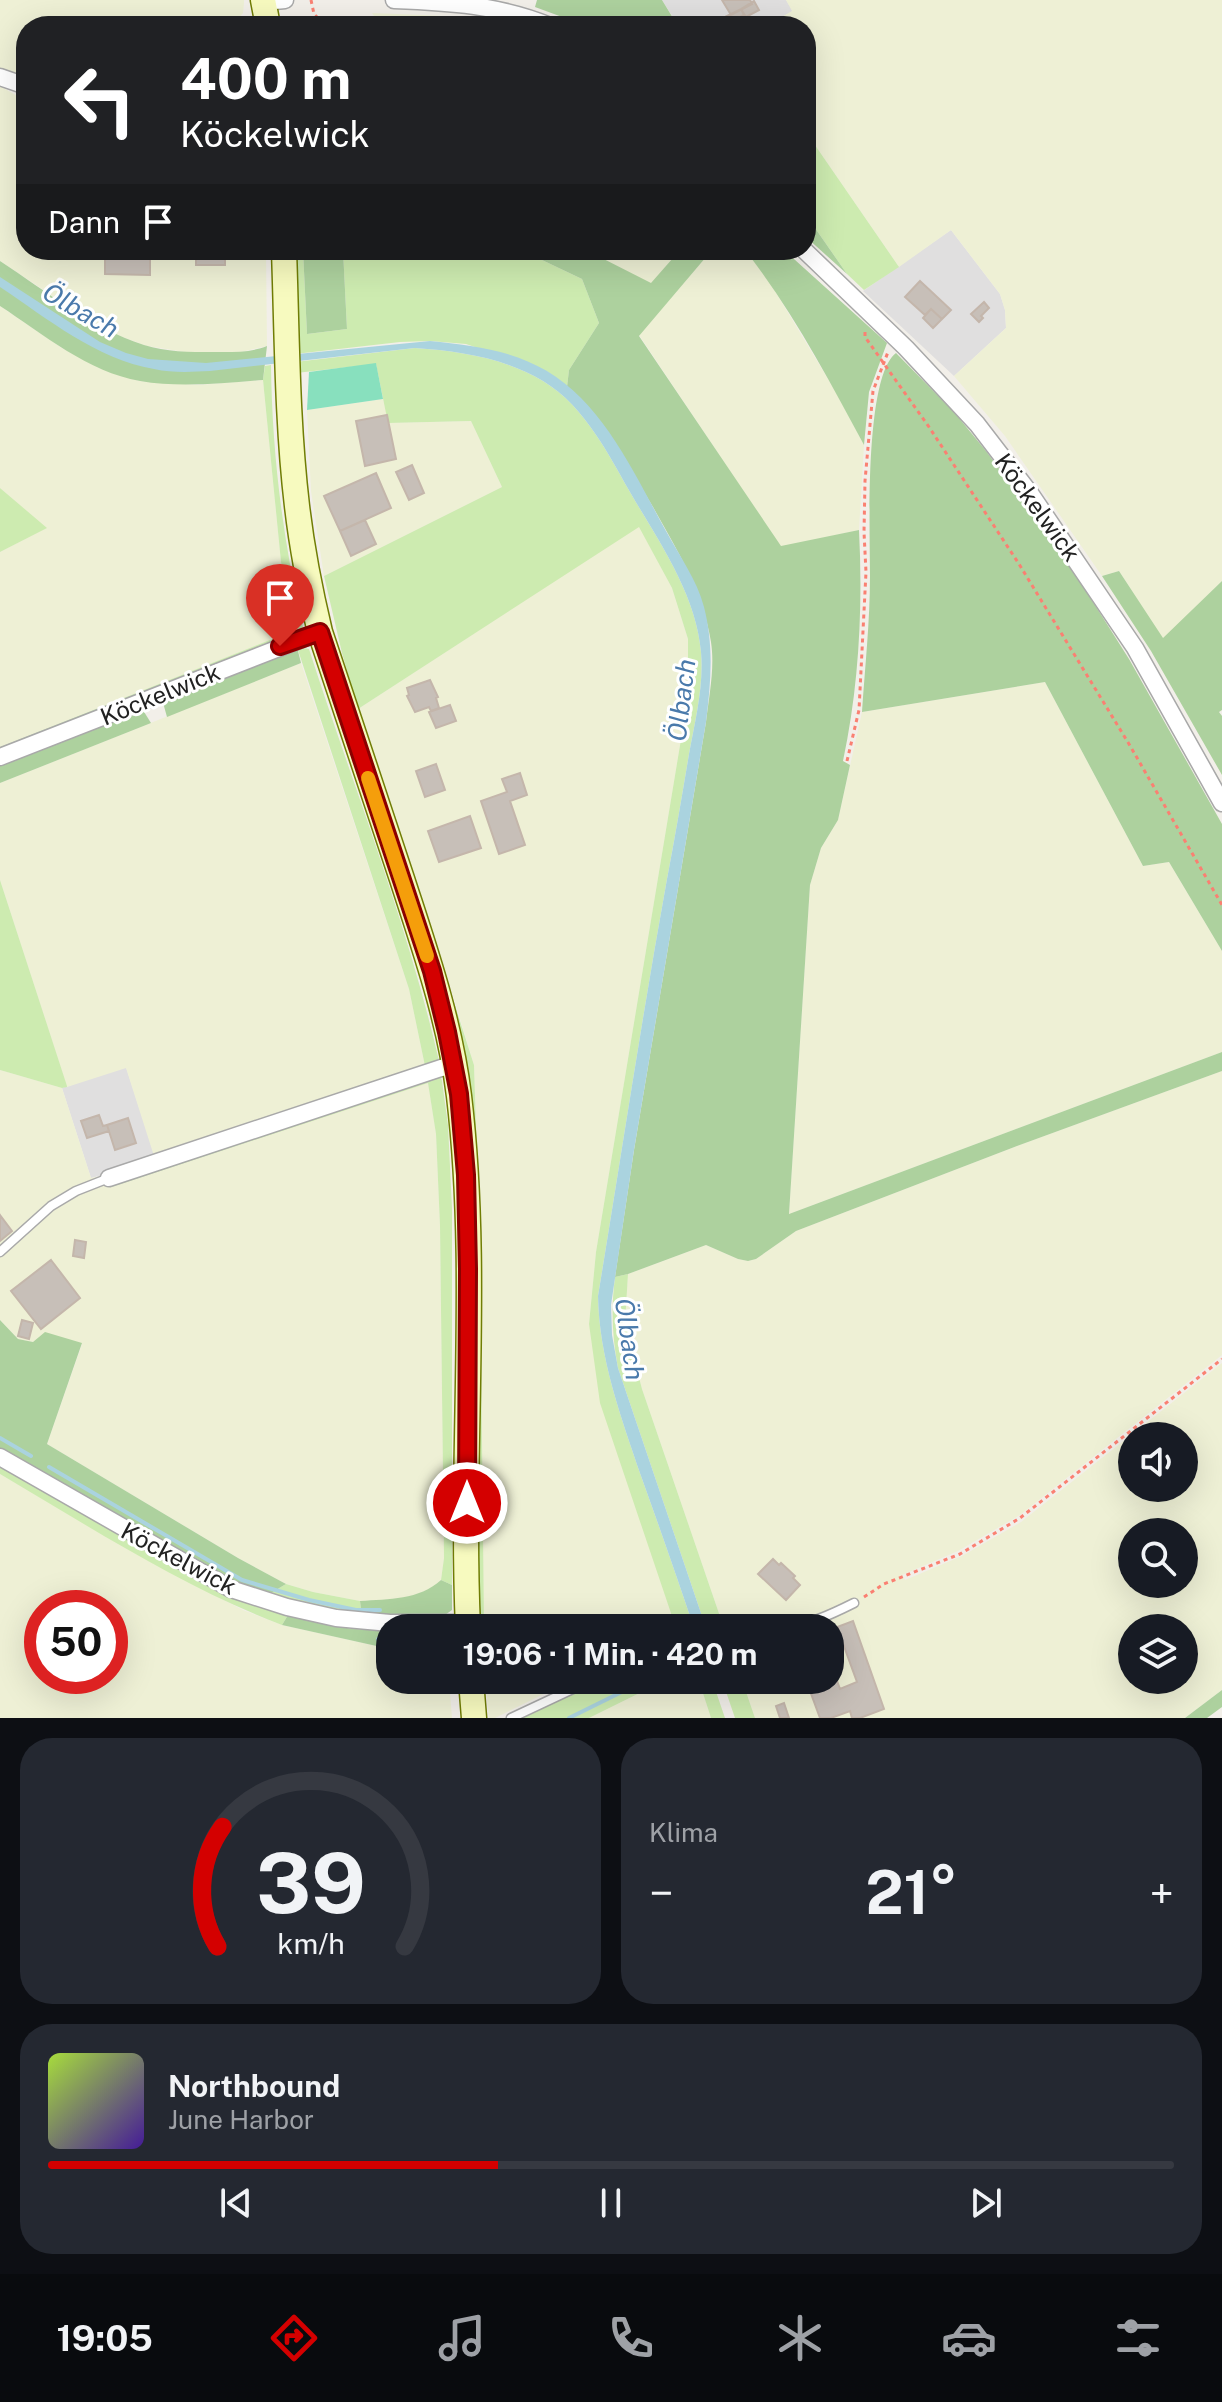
<!DOCTYPE html>
<html lang="de">
<head>
<meta charset="utf-8">
<style>
	body { margin:0; font-family:"Public Sans",sans-serif; background:#242831; color:#f1f3f6; height:100vh; display:flex; flex-direction:column; font-size:30px; white-space:nowrap }
	* { box-sizing:border-box; margin:0 }
	p { font-size:26px; color:#9ea1a6 }
	.icon { flex:none; width:44px; height:44px; fill:none; stroke:currentColor; stroke-width:2; stroke-linecap:round; stroke-linejoin:round }
	.map { position:relative; height:1718px; overflow:hidden }
	.panel { display:flex; flex-direction:column; gap:20px; padding:20px; background:#0d0f14; flex:1 }
	.panel>* { flex:none }
	.guide { position:absolute; left:16px; top:16px; width:800px; height:244px; border-radius:32px; box-shadow:0 8px 32px #0002; background:#202124; color:#fff; overflow:hidden }
	.fabs { position:absolute; left:1118px; top:1422px; display:grid; gap:16px }
	.fabs a { display:grid; place-items:center; width:80px; height:80px; border-radius:50%; background:#171b24; box-shadow:0 8px 32px #0002; font-size:40px }
	.speed { position:absolute; left:24px; top:1590px; display:flex; gap:16px; font-size:40px; font-weight:700; text-align:center }
	.speed>* { display:grid; place-content:center; width:104px; height:104px; border-radius:50%; background:#171b24; box-shadow:0 8px 32px #0002; line-height:1 }
	.speed .limit { border:12px solid #d22; background:#fff; color:#111 }
	.pin { position:absolute; display:grid; place-items:center; width:68px; height:68px; color:#fff; margin:-82px -34px; border-radius:50% 50% 50% 0; rotate:-45deg; box-shadow:0 0 8px #0007 }
	.pin .icon { rotate:45deg }
	.me { position:absolute; width:88px; margin:-44px; rotate:0deg; stroke-linejoin:round; filter:drop-shadow(0 0 6px #0008) }
	.turn { display:flex; align-items:center; gap:28px; height:168px; padding:0 32px; font-size:36px }
	.turn .icon { width:104px; height:104px; stroke-width:2.5 }
	.turn b { display:block; font-size:56px; line-height:68px }
	.then { display:flex; align-items:center; height:76px; padding:0 32px; background:#0003; gap:16px; font-size:30px }
	.big { font-size:60px; font-weight:700; line-height:1.1 }
	.panel .tile { flex:1; display:flex; flex-direction:column; justify-content:center; gap:12px; min-width:0; padding:0 28px; border-radius:32px; background:#242831 }
	.panel .dial { align-items:center; gap:0 }
	.dial svg { height:208px; overflow:visible; fill:none; stroke:#363941; stroke-width:7; stroke-linecap:round; text-anchor:middle }
	.dial text { fill:#f1f3f6; stroke:none }
	.song { display:flex; align-items:center; gap:24px }
	.cover { width:96px; height:96px; border-radius:12px; background:linear-gradient(135deg,hsl(80 70% 55%),hsl(260 70% 35%)) }
	.played { height:8px; border-radius:4px; background:linear-gradient(90deg,#d40000 40%,#363941 40%) }
	.keys { display:flex; justify-content:space-around; direction:ltr }
	.heat { display:flex; justify-content:space-between; align-items:center; font-size:44px; direction:ltr }
	.panel .tiles { flex:1; display:grid; gap:20px; grid-template-columns:1fr 1fr }
	.tile:last-child { grid-column:span 2 }
	.trip { position:absolute; left:376px; top:1614px; width:468px; height:80px; border-radius:32px; background:#171b24; box-shadow:0 8px 32px #0002; font-weight:700; line-height:80px; text-align:center }
	.menu { display:flex; height:128px; justify-content:space-around; align-items:center; background:#090b0e; color:#9ea1a6 }
	.menu .icon { width:56px; height:56px }
	.menu .active { color:#d40000 }
	.menu b { font-size:36px; color:#f1f3f6 }
	.map>svg:first-child { display:block }
	.residential { fill:#e0dfdf }
	.farmland { fill:#eef0d5; fill-rule:evenodd }
	.grass { fill:#cdebb0 }
	.forest { fill:#add19e }
	.pitch { fill:#88e0be }
	.water { fill:#aad3df }
	.lines { fill:none; stroke-linecap:round; stroke-linejoin:round }
	.stream { stroke:#aad3df; stroke-width:4 }
	.building { fill:#c7bfb8; stroke:#c4b6ab; stroke-width:2 }
	.lane-casing { stroke:#a9a9a9; stroke-width:11 }
	.street-casing { stroke:#a9a9a9; stroke-width:19 }
	.secondary-casing { stroke:#707d05; stroke-width:27 }
	.path { stroke:#fa8072; stroke-width:3; stroke-dasharray:4 4; stroke-linecap:butt }
	.lane { stroke:#fff; stroke-width:8 }
	.street { stroke:#fff; stroke-width:16 }
	.secondary { stroke:#f7fabf; stroke-width:24 }
	.route-casing { stroke:#8a0000; stroke-width:20 }
	.route { stroke:#d40000; stroke-width:14 }
	.slow { stroke:#f59e0b; stroke-width:14 }
	.labels { text-anchor:middle; dominant-baseline:central; stroke-width:6; stroke-linejoin:round; paint-order:stroke }
	.street-label { font-size:24px; fill:#222; stroke:#fff }
	.water-label { font-size:26px; font-style:italic; fill:#4a7aab; stroke:#fff }
</style>
</head>
<body>
<div class="map">
<svg width="1222" height="1718" viewBox="0 0 1222 1718">
	<rect width="100%" height="100%" fill="#f2efe9"/>
	<path class="residential" d="M662 0H786L793 11 766 26H675L676 22Z
		M951 230 1000 294 1005 310 1006 328 954 376 863 291Z
		M126 1067 156 1160 91 1178 62 1088Z"/>
	<path class="farmland" d="M0 0H244V3L243 13 236 21 226 26H26V79L0 70Z
		M786 0H1222V581L1163 639 1119 571 1102 576 1005 436 954 376 1006 328 1005 310 1000 294 951 230 899 267 806 132V26H766L792 11Z
		M372 13 446 16 508 26H366L374 16Z
		M0 86 26 101V250H266L267 346 241 352H185L147 346 114 334 72 309 0 261Z
		M586 250H680L651 284Z
		M712 250H745L769 281 837 394 864 445 859 530 781 547 639 335Z
		M0 306 62 348 99 368 139 381 198 385 263 380 281 562 295 630 0 747V552L46 528 0 488Z
		M383 399 389 423 471 421 502 487 324 576 311 491 307 410Z
		M639 526 672 588 688 639V697L596 1252 589 1324 678 1627 483 1628 480 1252 474 1065 444 966 358 709Z
		M301 663 409 989 425 1066 154 1156 126 1068 67 1087 0 880V783Z
		M1045 682 1143 866 1169 862 1222 951V1052L789 1214 810 885 821 848 838 820 862 712Z
		M0 1070 62 1088 91 1178 107 1175 112 1187 428 1082 436 1134 440 1226 444 1558 441 1580 431 1589 403 1599 360 1601 313 1592 286 1584 238 1558 47 1444 82 1344 33 1342 18 1339 0 1320Z
		M1222 1071V1355L1020 1515 958 1551 902 1575 905 1580 962 1556 1021 1522 1222 1363V1690L1185 1718H755L742 1680H830V1628H724L642 1389 625 1323 628 1274 706 1245 738 1259 748 1261 756 1259 796 1231 1017 1146ZM1132 1436H1184V1488H1132ZM1132 1532H1184V1584H1132ZM1132 1628H1184V1680H1132Z
		M0 1474 149 1561 243 1610 282 1625 390 1649V1680H449L452 1718H0ZM42 1608H110V1676H42Z
		M485 1680H572L495 1718H489Z
		M666 1680 699 1681 711 1718H589Z"/>
	<path class="grass" d="M806 132 899 267 864 290 847 274 806 215Z
		M293 250H303L307 334 347 329 343 250H424L436 255 497 253 542 260 582 279 599 323 569 370 567 387 548 372 466 344 430 341 400 342 295 354Z
		M415 348C459 351 505 358 543 381 586 407 609 456 634 499 662 546 696 596 701 652 704 686 695 721 689 754 682 796 675 837 667 879 642 1017 621 1157 598 1296 599 1358 621 1417 641 1476 659 1526 677 1577 694 1628H676L600 1403 589 1324 596 1252 688 697V639L672 588 639 527 358 709 342 653 324 576 502 487 471 421 388 423 376 364 296 373 295 362Z
		M271 365C272 453 283 542 303 627L302 631 0 753V747L295 630 281 562 263 380 265 366Z
		M0 488 47 528 0 552Z
		M297 647 309 649C353 786 407 921 439 1061L425 1066 409 989Z
		M399 829 474 1065 480 1252 484 1628H475L474 1198 396 832Z
		M0 880 67 1086V1087L62 1088 0 1070Z
		M436 1076 441 1077 442 1081 448 1125 452 1208V1585L441 1580 444 1558 440 1226 436 1134 428 1083 112 1187 110 1182Z
		M628 1274 625 1323 642 1389 724 1628H706L618 1368C612 1336 611 1309 615 1277Z
		M0 1463 196 1580 228 1595 288 1615 282 1625C182 1587 92 1528 0 1474Z
		M286 1584 313 1592 360 1601 362 1617 266 1596Z
		M601 1680H666L589 1718H520Z
		M696 1680H712L725 1718H711L699 1681Z
		M722 1680H742L755 1718H735Z"/>
	<path class="forest" d="M537 0H662L676 23 675 26H578L573 21 535 7Z
		M806 215 847 274 806 237Z
		M303 250H343L347 329 307 334Z
		M424 250H586L651 283 680 250H712L639 336 781 546 859 530C863 607 859 686 843 761L850 765 838 820 821 848 810 885 789 1214 1222 1052V1071L1017 1146 796 1231 756 1259 748 1261 738 1259 706 1245 628 1274 615 1277 634 1150 706 722C709 696 715 668 711 642 703 592 677 550 653 507 627 462 605 423 567 387L569 370 599 323 582 279 542 260 497 253 436 255Z
		M745 250H784L887 343 869 392 864 445C828 378 792 310 745 250Z
		M0 261C46 291 91 328 144 345 166 352 190 352 212 352 230 352 250 353 267 346L263 380C223 383 180 388 140 381 88 372 43 334 0 306Z
		M896 353 954 412 986 451 1069 564 1129 659 1222 824V951L1169 862 1143 866 1045 682 862 712C865 667 870 621 870 576 870 534 864 377 896 353Z
		M1119 571 1163 638 1222 581V710L1219 712 1222 716V775L1151 651 1102 576Z
		M297 647 301 663 167 717 162 699Z
		M141 707 151 723 0 783V761Z
		M0 1320 18 1339 33 1342 45 1332 82 1343 47 1444 238 1558 286 1584 266 1596 241 1587 0 1449Z
		M441 1580 452 1585V1610L445 1615 362 1617 360 1601C389 1599 419 1600 441 1580Z
		M288 1615 352 1629 390 1630V1649L282 1625Z
		M1222 1690V1707L1207 1718H1185Z"/>
	<path class="pitch" d="M376 363 383 399 307 410 309 372Z"/>
	<path class="water" d="M0 277 100 342 126 353 148 359 206 363 430 341C471 345 511 350 547 371 604 405 635 475 666 531 679 555 697 580 704 607 714 646 711 682 706 722L634 1150 611 1305 612 1335 618 1368 706 1628H694C677 1577 659 1526 641 1476 621 1417 599 1358 598 1296 621 1157 642 1017 667 879 675 837 682 796 689 754 695 721 704 686 701 652 696 596 662 546 634 499 609 456 586 407 543 381 505 358 459 351 415 348L210 371C191 372 172 373 154 369 96 359 48 319 0 287Z"/>
	<g class="lines">
		<path class="stream" d="M0 1438 31 1456
			M49 1467 242 1580 309 1600 356 1610H380
			M378 1639 390 1641
			M569 1718 646 1680"/>
	</g>
	<path class="building" d="M722 0H750L752 4 731 15Z
		M754 1 759 10 746 17 741 9Z
		M741 9 744 15 736 19 739 24 730 26 725 17Z
		M105 250H150V275L105 274Z
		M196 250H225V265H196Z
		M920 281 951 310 942 319 931 309 925 315 905 297Z
		M984 302 989 308 981 316 983 318 979 322 971 314Z
		M931 309 942 319 933 328 923 318Z
		M387 415 396 459 365 466 356 421Z
		M412 465 424 493 409 500 396 472Z
		M376 473 391 508 340 531 324 496Z
		M365 520 376 544 351 556 340 531Z
		M430 680 438 697 436 698 439 708 431 711 429 707 415 712 407 696 409 695 407 688Z
		M450 705 456 721 436 728 429 712Z
		M436 764 445 790 425 797 416 771Z
		M520 773 527 795 510 801 525 845 499 854 481 801 507 792 502 779Z
		M470 816 481 848 439 862 428 831Z
		M99 1115 103 1126 107 1125 109 1131 87 1138 81 1121Z
		M128 1118 136 1143 115 1150 107 1125Z
		M0 1215 12 1231 0 1241Z
		M75 1240 86 1242 84 1258 73 1256Z
		M51 1260 80 1298 41 1329 11 1291Z
		M22 1320 33 1323 29 1339 18 1336Z
		M773 1559 779 1565 781 1563 795 1576 793 1578 800 1585 786 1600 758 1574Z
		M853 1621 884 1709 860 1718H852L850 1711 831 1718H820L806 1680H830V1667H832L840 1689 857 1682 837 1627Z
		M784 1703 789 1718H780L776 1706Z"/>
	<g class="lines">
		<g class="lane-casing">
			<path id="lane" d="M0 1252 51 1206 76 1191 109 1178
				M717 1628 723 1626C743 1625 762 1628 782 1627 807 1626 832 1614 854 1603
				M511 1718 592 1680"/>
		</g>
		<g class="street-casing">
			<path id="street" d="M394 0C447 2 500 5 550 26
				M264 2 285 0
				M0 77 26 86
				M804 250 906 348 977 424 1030 493 1135 648 1222 803
				M0 757 320 632
				M109 1178 441 1068 454 1066
				M0 1457 231 1589 287 1607 336 1618 390 1623H468"/>
		</g>
		<g class="secondary-casing">
			<path id="secondary" d="M263 0 268 26
				M284 250C287 335 287 422 297 506 302 549 310 590 320 632 347 714 375 797 402 879 425 950 450 1021 459 1096 480 1272 460 1451 468 1628
				M471 1680 474 1718"/>
		</g>
		<path class="path" d="M311 0 314 14 326 26
			M865 332V337L929 427 1019 564 1129 744 1222 905
			M847 761 859 710 866 572 864 532 865 481 873 391 888 352
			M864 1597 884 1584 960 1554 1020 1518 1222 1359"/>
		<use href="#lane" class="lane"/>
		<use href="#street" class="street"/>
		<use href="#secondary" class="secondary"/>
	</g>
	<g class="lines">
		<g class="route-casing">
			<path id="route" d="M280 646 320 632 432 971 447 1032 459 1094 466 1175 468 1269 467 1503"/>
		</g>
		<use href="#route" class="route"/>
		<path class="slow" d="M368 778 427 956"/>
	</g>
	<g class="labels">
		<g class="street-label">
			<text transform="translate(1038 507) rotate(54)">Köckelwick</text>
			<text transform="translate(160 694) rotate(-22)">Köckelwick</text>
			<text transform="translate(179 1558) rotate(28)">Köckelwick</text>
		</g>
		<g class="water-label">
			<text transform="translate(81 310) rotate(30)">Ölbach</text>
			<text transform="translate(681 700) rotate(-83)">Ölbach</text>
			<text transform="translate(630 1339) rotate(82)">Ölbach</text>
		</g>
	</g>
</svg>
<div class="fabs">
<a><svg class="icon" aria-label="sound" viewBox="0 0 24 24"><path d="M4 9h4l5-4v14l-5-4H4zM17 9q2 3 0 6"/></svg></a>
<a><svg class="icon" aria-label="search" viewBox="0 0 24 24"><circle cx="10" cy="10" r="6"/><path d="M15 15l6 6"/></svg></a>
<a><svg class="icon" aria-label="layers" viewBox="0 0 24 24"><path d="M12 4l9 5-9 5-9-5zM3 14l9 5 9-5"/></svg></a>
</div>
<div class="speed"><div class="limit">50</div></div>
<div class="pin" style="left:280px;top:646px;background:#d93025"><svg class="icon" aria-label="arrive" viewBox="0 0 24 24"><path d="M6 21V4h12l-3 4 3 4H6"/></svg></div>
<svg class="me" style="left:467px;top:1503px" viewBox="-20 -20 40 40"><circle r="17" fill="#d40000" stroke="#fff" stroke-width="3"/><path d="M0-11L8 9 0 5-8 9z" fill="#fff"/></svg>
<div class="trip">19:06 · 1 Min. · 420 m</div>
<div class="guide">
<div class="turn"><svg class="icon" aria-label="left" viewBox="0 0 24 24"><path d="M17 20v-9H6M10 6l-5 5 5 5"/></svg><div><b>400 m</b>Köckelwick</div></div>
<div class="then">Dann<svg class="icon" aria-label="arrive" viewBox="0 0 24 24"><path d="M6 21V4h12l-3 4 3 4H6"/></svg></div>
</div>
</div>
<section class="panel">
<div class="tiles">
<div class="tile dial"><svg viewBox="0 0 100 80">
<path d="M14 69A42 42 0 1 1 86 69"/>
<path d="M14 69A42 42 0 0 1 16 23" stroke="#d40000"/>
<text x="50" y="56" font-size="32" font-weight="700">39</text>
<text x="50" y="72" font-size="11">km/h</text>
</svg></div>
<div class="tile"><p>Klima</p>
<div class="heat"><a>−</a><b class="big">21°</b><a>+</a></div>
</div>
<div class="tile">
<div class="song"><i class="cover"></i><div><b>Northbound</b><p>June Harbor</p></div></div>
<div class="played"></div>
<div class="keys"><svg class="icon" aria-label="previous" viewBox="0 0 24 24"><path d="M18 5L8 12l10 7zM5 5v14"/></svg><svg class="icon" aria-label="pause" viewBox="0 0 24 24"><path d="M8 5v14M16 5v14"/></svg><svg class="icon" aria-label="next" viewBox="0 0 24 24"><path d="M6 5l10 7-10 7zM19 5v14"/></svg></div>
</div>
</div>
</section>
<nav class="menu">
<b>19:05</b>
<svg class="icon active" aria-label="directions" viewBox="0 0 24 24"><path d="M12 3l9 9-9 9-9-9zM9 14v-3h6M13 9l2 2-2 2"/></svg>
<svg class="icon" aria-label="music" viewBox="0 0 24 24"><path d="M9 18V5l10-2v13"/><circle cx="6" cy="18" r="3"/><circle cx="16" cy="16" r="3"/></svg>
<svg class="icon" aria-label="phone" viewBox="0 0 24 24"><path d="M5 4h4l2 5-3 2q2 4 5 5l2-3 5 2v4C11 20 4 13 5 4z"/></svg>
<svg class="icon" aria-label="climate" viewBox="0 0 24 24"><path d="M12 3v18M4 7l16 10M4 17L20 7"/></svg>
<svg class="icon" aria-label="car" viewBox="0 0 24 24"><path d="M5 17H2v-5l4-1 3-4h7l3 4 3 1v5h-3M9 17h6M6 11h13"/><circle cx="7" cy="17" r="2"/><circle cx="17" cy="17" r="2"/></svg>
<svg class="icon" aria-label="filters" viewBox="0 0 24 24"><path d="M4 7h16M4 17h16"/><circle cx="9" cy="7" r="2"/><circle cx="15" cy="17" r="2"/></svg>
</nav>
</body>
</html>
